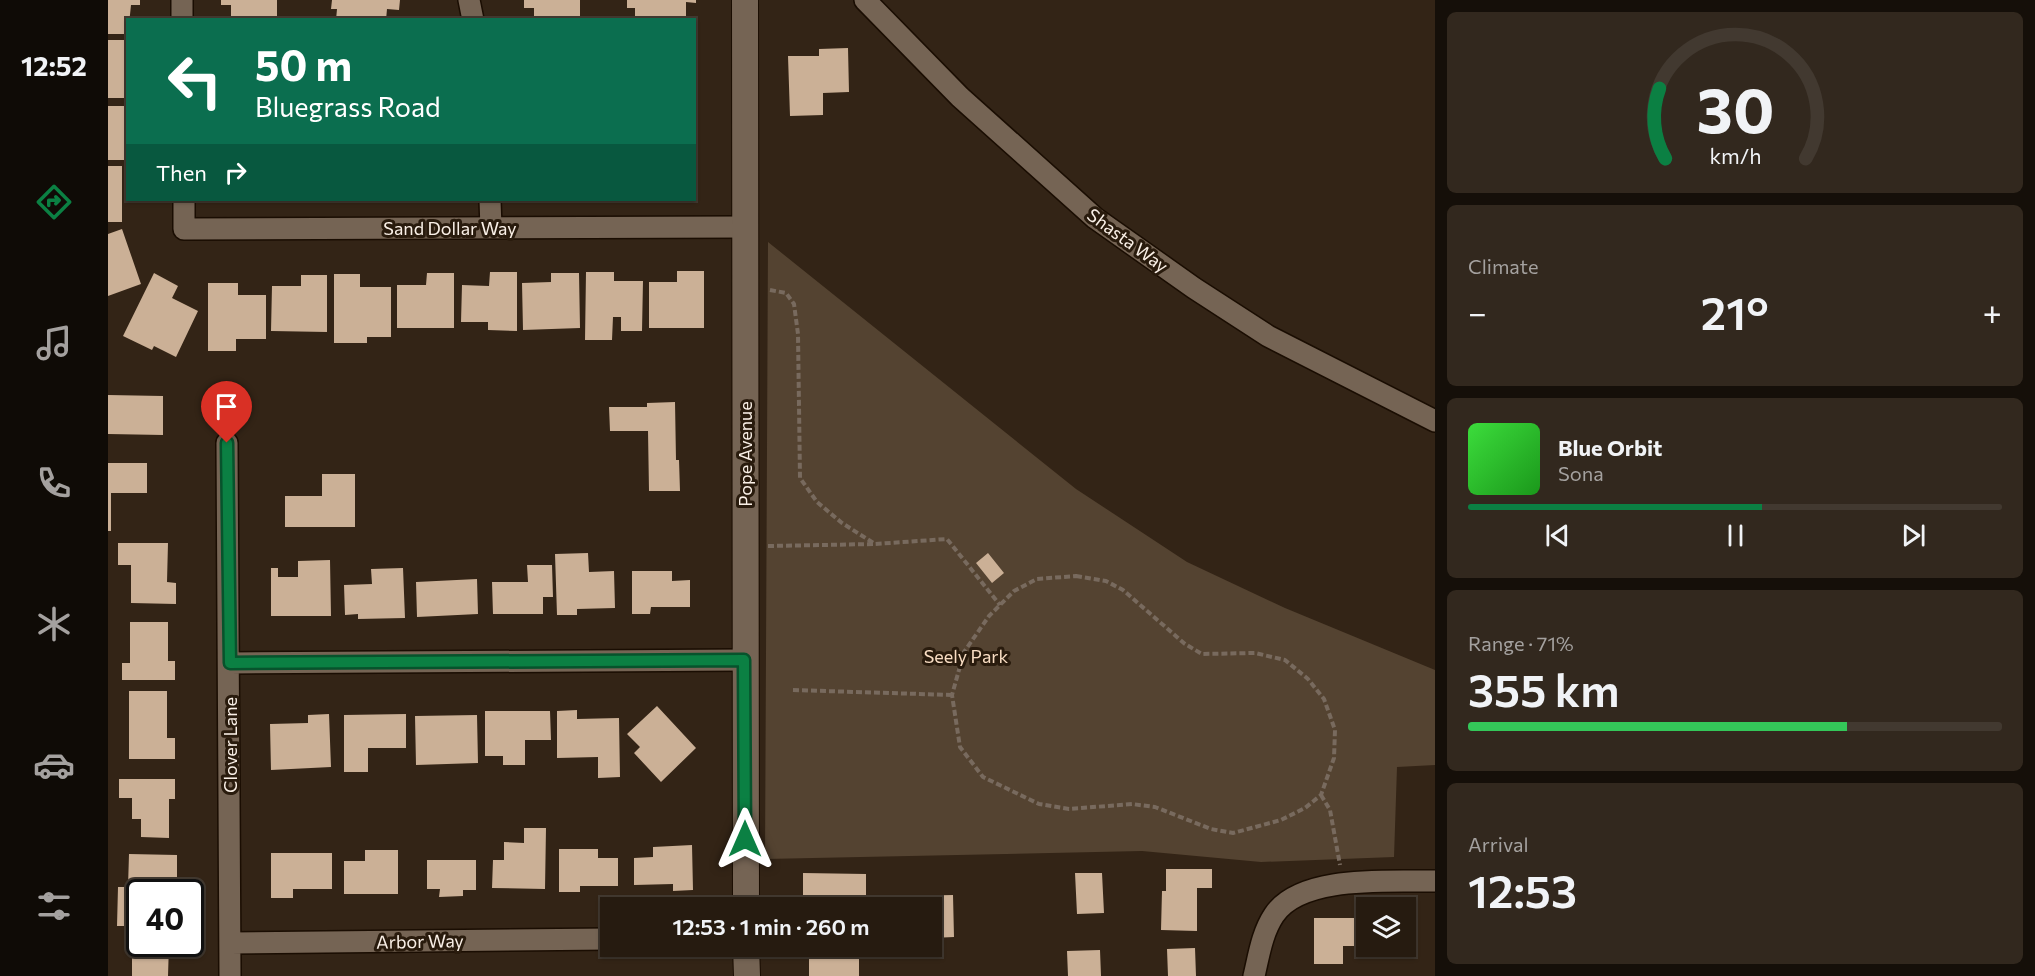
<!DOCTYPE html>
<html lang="en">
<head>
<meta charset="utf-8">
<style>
	body { margin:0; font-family:Commissioner,sans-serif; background:#32281e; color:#f1f3f6; height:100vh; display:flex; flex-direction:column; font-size:22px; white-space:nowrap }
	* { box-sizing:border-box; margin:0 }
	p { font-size:20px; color:#a4a19f }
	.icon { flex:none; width:33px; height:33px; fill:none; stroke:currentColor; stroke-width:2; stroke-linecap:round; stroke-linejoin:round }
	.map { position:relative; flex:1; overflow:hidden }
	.panel { display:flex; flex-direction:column; gap:12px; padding:12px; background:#150f09; width:600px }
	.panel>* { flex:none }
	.guide { position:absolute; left:18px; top:18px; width:570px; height:183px; border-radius:0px; box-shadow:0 2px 4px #0004,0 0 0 2px #423930; background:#0b6e4f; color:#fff; overflow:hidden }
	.controls { position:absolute; left:1248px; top:897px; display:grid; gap:12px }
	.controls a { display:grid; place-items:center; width:60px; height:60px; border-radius:0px; background:#261b10; box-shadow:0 2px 4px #0004,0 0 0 2px #423930; font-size:30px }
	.speed { position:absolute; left:18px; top:879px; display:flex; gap:12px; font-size:30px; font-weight:700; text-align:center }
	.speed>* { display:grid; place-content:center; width:78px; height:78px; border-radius:50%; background:#261b10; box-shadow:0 2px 4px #0004,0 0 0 2px #423930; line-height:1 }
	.speed .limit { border:3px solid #111; border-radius:9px; background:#fff; color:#111 }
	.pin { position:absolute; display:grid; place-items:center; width:51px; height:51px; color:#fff; margin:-62px -26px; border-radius:50% 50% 50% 0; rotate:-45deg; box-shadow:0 0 6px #0007 }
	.pin .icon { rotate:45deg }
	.me { position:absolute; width:66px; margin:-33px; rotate:0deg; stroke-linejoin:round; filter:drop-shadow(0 0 4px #0008) }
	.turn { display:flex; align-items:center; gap:21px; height:126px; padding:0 30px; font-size:27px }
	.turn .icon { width:78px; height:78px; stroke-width:2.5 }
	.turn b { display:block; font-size:42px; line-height:51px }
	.then { display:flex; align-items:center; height:57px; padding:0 30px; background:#0003; gap:12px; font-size:22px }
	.big { font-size:45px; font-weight:600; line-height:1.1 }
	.panel .tile { flex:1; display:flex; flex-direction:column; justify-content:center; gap:9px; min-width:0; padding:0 21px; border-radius:9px; background:#32281e }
	.panel .dial { align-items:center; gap:0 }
	.dial svg { height:156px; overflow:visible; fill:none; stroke:#423930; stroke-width:7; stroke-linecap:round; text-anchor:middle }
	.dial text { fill:#f1f3f6; stroke:none }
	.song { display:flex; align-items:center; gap:18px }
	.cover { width:72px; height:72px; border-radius:9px; background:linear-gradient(135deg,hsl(120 70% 55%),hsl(120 70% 35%)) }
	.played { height:6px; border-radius:3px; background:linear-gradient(90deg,#0b8043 55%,#423930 55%) }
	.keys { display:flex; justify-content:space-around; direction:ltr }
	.heat { display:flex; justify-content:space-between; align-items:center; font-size:33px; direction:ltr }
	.charge { height:9px; border-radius:4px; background:linear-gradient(90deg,#34c759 71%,#423930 0) }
	.trip { position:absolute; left:492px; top:897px; width:342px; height:60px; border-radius:0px; background:#261b10; box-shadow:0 2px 4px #0004,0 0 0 2px #423930; font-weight:600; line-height:60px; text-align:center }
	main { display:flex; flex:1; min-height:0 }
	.dock { display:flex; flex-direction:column; width:108px; justify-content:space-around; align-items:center; background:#0f0b06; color:#a4a19f }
	.dock .icon { width:42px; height:42px }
	.dock .on { color:#0b8043 }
	.dock b { font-size:27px; color:#f1f3f6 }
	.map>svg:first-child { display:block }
	.green { fill:#544331 }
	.building { fill:#cbb096 }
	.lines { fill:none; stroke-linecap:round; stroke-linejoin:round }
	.minor-casing { stroke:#1a0d02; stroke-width:24 }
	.tertiary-casing { stroke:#1a0d02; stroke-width:28 }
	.path { stroke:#786a5e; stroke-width:4; stroke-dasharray:6 3; stroke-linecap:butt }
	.minor { stroke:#756454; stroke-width:21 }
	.tertiary { stroke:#756454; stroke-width:26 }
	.route-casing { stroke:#07532c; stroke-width:15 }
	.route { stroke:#0b8043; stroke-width:10 }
	.labels { text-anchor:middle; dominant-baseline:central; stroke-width:6; stroke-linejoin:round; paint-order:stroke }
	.street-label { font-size:18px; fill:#faf0e7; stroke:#291b0d }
	.park-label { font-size:18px; fill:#f9ddc3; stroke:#291b0d }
</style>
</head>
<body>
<main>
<nav class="dock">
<b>12:52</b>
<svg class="icon on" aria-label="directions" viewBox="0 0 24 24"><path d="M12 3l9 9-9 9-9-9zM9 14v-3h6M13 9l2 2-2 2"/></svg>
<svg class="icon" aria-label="music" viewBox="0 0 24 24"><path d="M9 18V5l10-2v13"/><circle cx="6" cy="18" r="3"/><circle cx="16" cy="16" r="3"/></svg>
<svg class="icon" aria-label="phone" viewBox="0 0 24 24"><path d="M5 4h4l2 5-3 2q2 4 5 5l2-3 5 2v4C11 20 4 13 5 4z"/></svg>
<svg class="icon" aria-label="climate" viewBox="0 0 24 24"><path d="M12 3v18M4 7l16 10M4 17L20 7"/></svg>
<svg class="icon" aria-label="car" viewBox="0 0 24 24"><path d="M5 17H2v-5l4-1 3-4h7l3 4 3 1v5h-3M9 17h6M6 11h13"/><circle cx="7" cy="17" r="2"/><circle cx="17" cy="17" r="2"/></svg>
<svg class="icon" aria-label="filters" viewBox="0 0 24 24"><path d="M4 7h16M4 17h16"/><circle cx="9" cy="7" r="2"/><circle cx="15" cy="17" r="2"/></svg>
</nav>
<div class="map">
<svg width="1327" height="976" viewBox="0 0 1327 976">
	<rect width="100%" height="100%" fill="#332416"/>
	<path class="green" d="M660 242 968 489 1079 562 1177 608 1327 670V765L1289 767 1286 857 1153 862 1034 851 657 859Z"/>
	<path class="building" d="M0 0H32V5H23L20 34H0Z
		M113 0H169V20H123V5H113Z
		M224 0H292L291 10 279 9 278 20H228L229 9H223Z
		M416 0H472V20H426V8H416Z
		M519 0H588V3L578 2V20H527V8H519Z
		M0 40H20V98H0Z
		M740 48 741 92 715 93V115L682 116 680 56H711V49Z
		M0 106H20V160H0Z
		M0 166H14V222H0Z
		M14 229 33 284 0 296V234Z
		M569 271H596V328H541V282H569Z
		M382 272H409V331L380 330V322H353L354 285 381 286Z
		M478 272H506V281H535L534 331H513V317H505L504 340H477Z
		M46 273 70 286 64 298 90 311 68 357 46 346 44 350 15 336Z
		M319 273H346V328H289V285H318Z
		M443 273H471L472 328 415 330 414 283 443 282Z
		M226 274H252V287H283V337H259V343H226Z
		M193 275H219V332L163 331 164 286H193Z
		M100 283H130V295H158V339H128V351H100Z
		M0 395 55 396V435L0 434Z
		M567 402 568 460H571L572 491H541L540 431H502L501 407H539V403Z
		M0 463H39V493H3V531H0Z
		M214 474H247V527H177V496H214Z
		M10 543H60L59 582 68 583V604L23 603V565H10Z
		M480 553 481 572 506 571 507 608 469 609V615H449L447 554Z
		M880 553 896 573 884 583 868 563Z
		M222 560 223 616H163V568H170V577H190V561Z
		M419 565H444L445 597H435V614H385L384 582H420Z
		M295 568 297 618 250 619V614L237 615 236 585 264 584 263 569Z
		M524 571H564V581L582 580V607H543L542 614H524Z
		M369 579 370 614 309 617 308 582Z
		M22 622H60V661H67V680H14V663H22Z
		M21 691H59V738H67V759H21Z
		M549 706 588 748 553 782 526 753 532 747 519 734Z
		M469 710V719L511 718 512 777 490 778V757L449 758V711Z
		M377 711H442L443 740H417V765H395V756H377Z
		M221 714 223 767 163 770 162 724 200 723V715Z
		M298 714V748H260V772H236V715Z
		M369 715 370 763 308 765 307 716Z
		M11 779H67V799H61V838L33 837V819H24V798H11Z
		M416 828H438L437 889 384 888 385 860H396V842L416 843Z
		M584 845 585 890 565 891V884L526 885V858L545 857V847Z
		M451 849H490V858H510V886H472V892H451Z
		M257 850H290V894H236V861H257Z
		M163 853H224V889H185V898H163Z
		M21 854 69 855V878H58V892H32V926H9L10 887H20Z
		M319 860H368V890H355V896L331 897 332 889H319Z
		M1058 869H1104V888H1089V931L1053 930 1054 891H1058Z
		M695 873 758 874V902H745L744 908H709V896H695Z
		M967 873H994L996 913 969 914Z
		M845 895 846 937 824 938V908H795V896Z
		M1206 918H1258V946H1235V964H1206Z
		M1298 918H1308V946H1298Z
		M24 943 61 944 60 976H24Z
		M692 946H758V952H751V976H701V953H692Z
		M795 946H824V956L796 957Z
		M1087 948 1088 976H1060L1059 949Z
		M992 950 993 976H960L959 951Z"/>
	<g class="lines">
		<g class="minor-casing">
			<path id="minor" d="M74 0V20
				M361 0 365 20
				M757 0 852 97 987 218 1086 288 1160 336 1327 421
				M76 200V229L638 227
				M382 200 383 228
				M119 443 122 976
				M122 663 636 660
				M122 943 502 939
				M1146 976C1151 955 1154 933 1166 915 1193 874 1283 882 1327 881"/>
		</g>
		<g class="tertiary-casing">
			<path id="tertiary" d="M637 0 638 908
				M638 946 639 976"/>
		</g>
		<path class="path" d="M662 290 678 293 686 304 690 334 692 478 709 502 734 523 767 544 839 539 892 605
			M660 546 767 544
			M968 576 998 581 1015 590 1077 644 1094 654 1147 653 1177 660 1200 679 1216 699 1227 730 1226 758 1213 795 1197 808 1173 820 1125 833 1103 829 1047 807 1024 804 961 809 931 804 875 777 852 747 844 695 856 652 881 616 906 591 929 579Z
			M685 690 844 695
			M1213 795 1222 810 1232 865"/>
		<use href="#minor" class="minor"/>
		<use href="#tertiary" class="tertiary"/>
	</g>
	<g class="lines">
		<g class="route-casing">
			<path id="route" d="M119 443 122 663 636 660 637 839"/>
		</g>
		<use href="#route" class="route"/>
	</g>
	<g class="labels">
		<g class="street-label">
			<text x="342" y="228">Sand Dollar Way</text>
			<text transform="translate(1020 240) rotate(36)">Shasta Way</text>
			<text transform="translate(637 454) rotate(-90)">Pope Avenue</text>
			<text transform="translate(122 745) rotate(-90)">Clover Lane</text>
			<text transform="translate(312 941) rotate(-1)">Arbor Way</text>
		</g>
		<g class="park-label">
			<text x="858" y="656">Seely Park</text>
		</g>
	</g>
</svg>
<div class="controls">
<a><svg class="icon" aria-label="layers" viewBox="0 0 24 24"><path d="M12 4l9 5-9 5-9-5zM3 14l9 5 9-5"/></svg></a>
</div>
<div class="speed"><div class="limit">40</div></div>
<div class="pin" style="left:119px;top:443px;background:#d93025"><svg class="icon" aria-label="arrive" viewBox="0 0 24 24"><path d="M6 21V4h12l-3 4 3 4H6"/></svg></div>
<svg class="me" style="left:637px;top:839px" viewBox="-20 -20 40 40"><path d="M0-17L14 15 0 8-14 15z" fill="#0b8043" stroke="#fff" stroke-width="4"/></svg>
<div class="trip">12:53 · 1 min · 260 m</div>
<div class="guide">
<div class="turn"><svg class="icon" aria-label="left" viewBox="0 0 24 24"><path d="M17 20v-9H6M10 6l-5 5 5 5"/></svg><div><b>50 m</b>Bluegrass Road</div></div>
<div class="then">Then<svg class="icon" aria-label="right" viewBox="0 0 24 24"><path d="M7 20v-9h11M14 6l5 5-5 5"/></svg></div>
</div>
</div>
<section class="panel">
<div class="tile dial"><svg viewBox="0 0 100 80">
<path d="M14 69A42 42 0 1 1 86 69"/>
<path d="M14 69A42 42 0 0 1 11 33" stroke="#0b8043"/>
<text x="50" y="56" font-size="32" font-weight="700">30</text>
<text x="50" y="72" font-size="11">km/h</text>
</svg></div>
<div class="tile"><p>Climate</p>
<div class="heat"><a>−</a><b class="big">21°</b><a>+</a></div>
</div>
<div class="tile">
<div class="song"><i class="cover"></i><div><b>Blue Orbit</b><p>Sona</p></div></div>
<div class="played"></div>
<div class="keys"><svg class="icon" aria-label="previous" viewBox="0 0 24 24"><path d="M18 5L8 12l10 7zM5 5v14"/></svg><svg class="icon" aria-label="pause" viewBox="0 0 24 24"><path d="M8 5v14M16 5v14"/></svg><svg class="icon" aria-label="next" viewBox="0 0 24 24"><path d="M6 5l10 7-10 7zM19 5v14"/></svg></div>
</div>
<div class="tile"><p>Range · 71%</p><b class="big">355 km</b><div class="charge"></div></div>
<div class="tile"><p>Arrival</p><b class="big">12:53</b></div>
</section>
</main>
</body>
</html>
